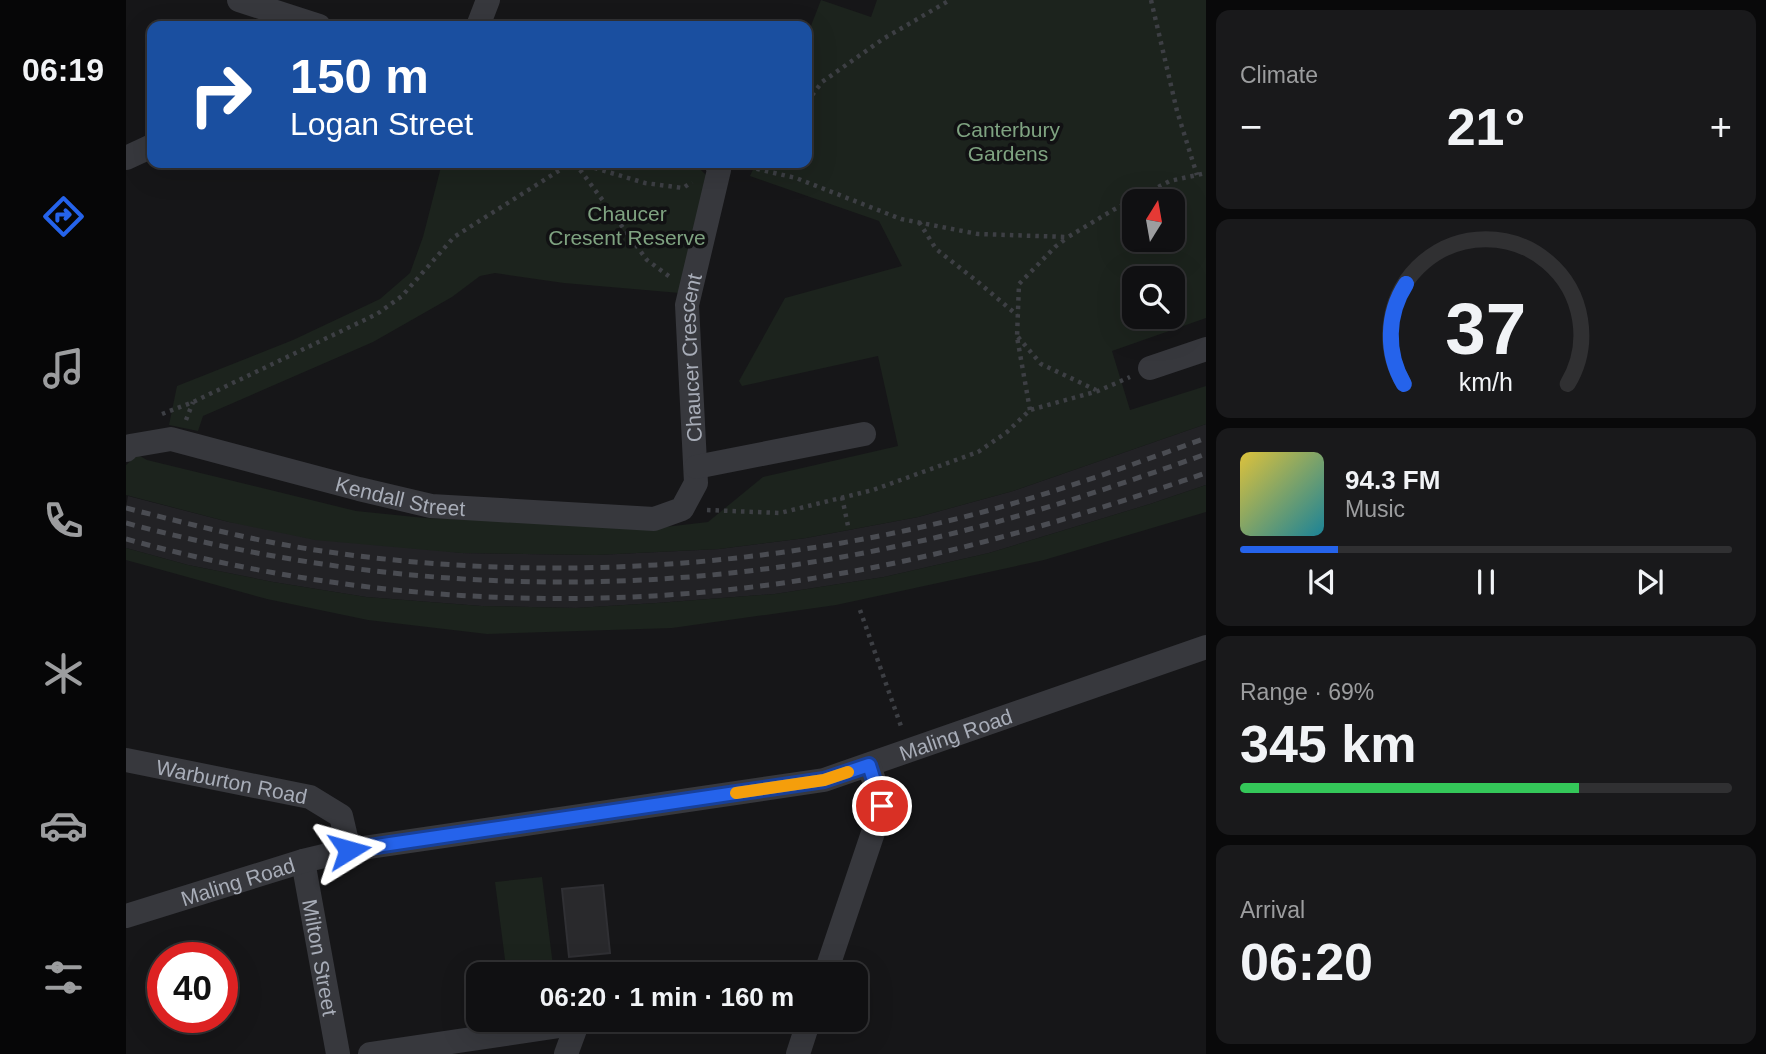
<!DOCTYPE html>
<html lang="en">
<head>
<meta charset="utf-8">
<style>
	body { margin:0; font-family:Arial,sans-serif; background:#19191b; color:#f1f3f6; height:100vh; display:flex; flex-direction:column; font-size:26px; white-space:nowrap }
	* { box-sizing:border-box; margin:0 }
	p { font-size:23px; color:#9c9d9f }
	.icon { flex:none; width:38px; height:38px; fill:none; stroke:currentColor; stroke-width:2; stroke-linecap:round; stroke-linejoin:round }
	.map { position:relative; flex:1; overflow:hidden }
	.panel { display:flex; flex-direction:column; gap:10px; padding:10px; background:#09090a; width:560px }
	.panel>* { flex:none }
	.hud { position:absolute; left:21px; top:21px; width:665px; height:147px; border-radius:14px; box-shadow:0 7px 28px #0002,0 0 0 2px #303032; background:#1a4fa0; color:#fff; overflow:hidden }
	.needle { width:46px; rotate:11deg }
	.fabs { position:absolute; left:996px; top:189px; display:grid; gap:14px }
	.fabs a { display:grid; place-items:center; width:63px; height:63px; border-radius:14px; background:#101012; box-shadow:0 7px 28px #0002,0 0 0 2px #303032; font-size:35px }
	.speed { position:absolute; left:21px; top:942px; display:flex; gap:14px; font-size:35px; font-weight:700; text-align:center }
	.speed>* { display:grid; place-content:center; width:91px; height:91px; border-radius:50%; background:#101012; box-shadow:0 7px 28px #0002,0 0 0 2px #303032; line-height:1 }
	.speed .limit { border:10px solid #d22; background:#fff; color:#111 }
	.pin { position:absolute; display:grid; place-items:center; width:60px; height:60px; color:#fff; margin:-30px; border:4px solid #fff; border-radius:50%; box-shadow:0 2px 7px #0007 }
	.me { position:absolute; width:77px; margin:-38px; rotate:82deg; stroke-linejoin:round; filter:drop-shadow(0 0 5px #0008) }
	.turn { display:flex; align-items:center; gap:24px; height:147px; padding:0 28px; font-size:32px }
	.turn .icon { width:91px; height:91px; stroke-width:2.5 }
	.turn b { display:block; font-size:49px; line-height:60px }
	.big { font-size:52px; font-weight:800; line-height:1.1 }
	.panel .card { flex:1; display:flex; flex-direction:column; justify-content:center; gap:10px; min-width:0; padding:0 24px; border-radius:14px; background:#19191b }
	.panel .dial { align-items:center; gap:0 }
	.dial svg { height:182px; overflow:visible; fill:none; stroke:#303032; stroke-width:7; stroke-linecap:round; text-anchor:middle }
	.dial text { fill:#f1f3f6; stroke:none }
	.song { display:flex; align-items:center; gap:21px }
	.cover { width:84px; height:84px; border-radius:10px; background:linear-gradient(135deg,hsl(50 70% 55%),hsl(190 70% 35%)) }
	.played { height:7px; border-radius:4px; background:linear-gradient(90deg,#2563eb 20%,#303032 20%) }
	.keys { display:flex; justify-content:space-around; direction:ltr }
	.heat { display:flex; justify-content:space-between; align-items:center; font-size:38px; direction:ltr }
	.charge { height:10px; border-radius:5px; background:linear-gradient(90deg,#34c759 69%,#303032 0) }
	.trip { position:absolute; left:340px; top:962px; width:402px; height:70px; border-radius:14px; background:#101012; box-shadow:0 7px 28px #0002,0 0 0 2px #303032; font-weight:800; line-height:70px; text-align:center }
	main { display:flex; flex:1; min-height:0 }
	.dock { display:flex; flex-direction:column; width:126px; justify-content:space-around; align-items:center; background:#060607; color:#9c9d9f }
	.dock .icon { width:49px; height:49px }
	.dock .active { color:#2563eb }
	.dock b { font-size:32px; color:#f1f3f6 }
	.map>svg:first-child { display:block }
	.built { fill:#222225 }
	.green { fill:#1c231d; fill-rule:evenodd }
	.building { fill:#29292c; stroke:#303034; stroke-width:2 }
	.lines { fill:none; stroke-linecap:round; stroke-linejoin:round }
	.path { stroke:#3d3f44; stroke-width:4.5; stroke-dasharray:3.5 5; stroke-linecap:butt }
	.minor { stroke:#37383d; stroke-width:24 }
	.rail { stroke:#4a4c52; stroke-width:5; stroke-dasharray:9 7; stroke-linecap:butt }
	.route-casing { stroke:#184099; stroke-width:18 }
	.route { stroke:#2563eb; stroke-width:12 }
	.slow { stroke:#f59e0b; stroke-width:12 }
	.labels { text-anchor:middle; dominant-baseline:central; stroke-width:7; stroke-linejoin:round; paint-order:stroke }
	.park-label { font-size:21px; fill:#7fa381; stroke:#111113 }
	.street-label { font-size:21px; fill:#a8adb8; stroke:#111113 }
</style>
</head>
<body>
<main>
<nav class="dock">
<b>06:19</b>
<svg class="icon active" aria-label="directions" viewBox="0 0 24 24"><path d="M12 3l9 9-9 9-9-9zM9 14v-3h6M13 9l2 2-2 2"/></svg>
<svg class="icon" aria-label="music" viewBox="0 0 24 24"><path d="M9 18V5l10-2v13"/><circle cx="6" cy="18" r="3"/><circle cx="16" cy="16" r="3"/></svg>
<svg class="icon" aria-label="phone" viewBox="0 0 24 24"><path d="M5 4h4l2 5-3 2q2 4 5 5l2-3 5 2v4C11 20 4 13 5 4z"/></svg>
<svg class="icon" aria-label="climate" viewBox="0 0 24 24"><path d="M12 3v18M4 7l16 10M4 17L20 7"/></svg>
<svg class="icon" aria-label="car" viewBox="0 0 24 24"><path d="M5 17H2v-5l4-1 3-4h7l3 4 3 1v5h-3M9 17h6M6 11h13"/><circle cx="7" cy="17" r="2"/><circle cx="17" cy="17" r="2"/></svg>
<svg class="icon" aria-label="filters" viewBox="0 0 24 24"><path d="M4 7h16M4 17h16"/><circle cx="9" cy="7" r="2"/><circle cx="15" cy="17" r="2"/></svg>
</nav>
<div class="map">
<svg width="1080" height="1054" viewBox="0 0 1080 1054">
	<rect width="100%" height="100%" fill="#161618"/>
	<path class="built" d="M1080 424V485L1024 504 863 553 758 577 649 594 531 603 450 608 355 606 240 597 147 582 62 565 0 548V507L2 496 103 522 335 553 470 555 593 549 680 538 792 517 887 491Z"/>
	<path class="green" d="M695 0 745 17 751 0H1080V318L986 351 1004 410 1080 386V424L887 491 792 517 680 538 593 549 470 555 335 553 189 540 103 522 0 495V465L12 455 21 460 230 511 299 518 539 527 582 522 637 477 772 446 752 356 616 386 613 381 659 298 776 266 753 221 624 176 630 163H681V36ZM1008 201H1046V240H1008ZM1008 278H1046V317H1008Z
		M316 163H557L574 169 581 176 554 293 438 283 369 273 354 276 326 297 247 342 77 416 72 431 43 425 51 386 167 340 254 299 284 273 297 237Z
		M1080 485V512L918 560 710 605 546 628 361 634 242 620 141 599 0 560V548L62 565 147 582 240 597 355 606 450 608 531 603 649 594 758 577 863 553 1024 504Z
		M416 877 428 974 381 975 369 882Z"/>
	<path class="building" d="M477 885 484 953 443 957 436 889Z"/>
	<g class="lines">
		<path class="path" d="M1025 0 1051 111 1071 175
			M681 102 696 82 757 39 824 0
			M449 163 521 260 544 277
			M452 163 519 183 557 188 566 182
			M614 165 670 178 775 219 852 234 942 237 987 210 1044 181 1080 173
			M793 222 810 249 852 282 891 315
			M892 337 915 364 970 390
			M904 410 891 337 893 284 929 247 942 237
			M36 414 67 402 251 314 276 296 328 237 445 163
			M60 420 67 402
			M716 497 722 526
			M581 510 654 513 747 490 852 452 881 432 904 410 972 391 1004 377
			M734 610 776 729"/>
		<g class="minor">
			<path d="M113 0 193 26"/>
			<path d="M352 26 362 0"/>
			<path d="M0 158 26 146"/>
			<path d="M1024 368 1080 349"/>
			<path id="s1" d="M0 450 4 446 45 439 233 489 305 506 528 519 556 509 570 483 561 305 593 170 590 163"/>
			<path d="M570 467 738 434"/>
			<path id="s2" d="M0 760 184 797 215 816 223 850"/>
			<path id="s3" d="M177 861 212 1054"/>
			<path id="s4" d="M0 916 177 861 223 850 698 780 1080 647"/>
			<path d="M699 975 756 806 743 765"/>
			<path d="M244 1054 474 1020"/>
			<path d="M440 1054 451 1024"/>
			<path d="M672 1054 683 1020"/>
		</g>
		<path class="rail" d="M0 508C63 524 125 540 189 550 406 583 626 570 838 517 920 496 1000 467 1080 438
			M0 523C254 591 509 602 767 547 874 525 977 491 1080 454
			M0 539C234 604 484 617 723 572 845 550 963 513 1080 473"/>
	</g>
	<g class="lines">
		<g class="route-casing">
			<path id="route" d="M223 850 698 780 743 765 756 806"/>
		</g>
		<use href="#route" class="route"/>
		<path class="slow" d="M610 793 698 780 722 772"/>
	</g>
	<g class="labels">
		<g class="park-label">
			<text x="882" y="129">Canterbury<tspan x="882" dy="24">Gardens</tspan></text>
			<text x="501" y="213">Chaucer<tspan x="501" dy="24">Cresent Reserve</tspan></text>
		</g>
		<g class="street-label">
			<text stroke="none"><textPath href="#s1" startOffset="724">Chaucer Crescent</textPath></text>
			<text stroke="none"><textPath href="#s1" startOffset="284">Kendall Street</textPath></text>
			<text stroke="none"><textPath href="#s4" startOffset="852">Maling Road</textPath></text>
			<text stroke="none"><textPath href="#s2" startOffset="108">Warburton Road</textPath></text>
			<text stroke="none"><textPath href="#s4" startOffset="117">Maling Road</textPath></text>
			<text stroke="none"><textPath href="#s3" startOffset="98">Milton Street</textPath></text>
		</g>
	</g>
</svg>
<div class="fabs">
<a><svg class="needle" viewBox="-14 -14 28 28"><path d="M0-13l5 13h-10z" fill="#e53935"/><path d="M0 13l5-13h-10z" fill="#9c9d9f"/></svg></a>
<a><svg class="icon" aria-label="search" viewBox="0 0 24 24"><circle cx="10" cy="10" r="6"/><path d="M15 15l6 6"/></svg></a>
</div>
<div class="speed"><div class="limit">40</div></div>
<div class="pin" style="left:756px;top:806px;background:#d93025"><svg class="icon" aria-label="arrive" viewBox="0 0 24 24"><path d="M6 21V4h12l-3 4 3 4H6"/></svg></div>
<svg class="me" style="left:223px;top:850px" viewBox="-20 -20 40 40"><path d="M0-17L14 15 0 8-14 15z" fill="#2563eb" stroke="#fff" stroke-width="4"/></svg>
<div class="trip">06:20 · 1 min · 160 m</div>
<div class="hud">
<div class="turn"><svg class="icon" aria-label="right" viewBox="0 0 24 24"><path d="M7 20v-9h11M14 6l5 5-5 5"/></svg><div><b>150 m</b>Logan Street</div></div>
</div>
</div>
<section class="panel">
<div class="card"><p>Climate</p>
<div class="heat"><a>−</a><b class="big">21°</b><a>+</a></div>
</div>
<div class="card dial"><svg viewBox="0 0 100 80">
<path d="M14 69A42 42 0 1 1 86 69"/>
<path d="M14 69A42 42 0 0 1 15 25" stroke="#2563eb"/>
<text x="50" y="56" font-size="32" font-weight="700">37</text>
<text x="50" y="72" font-size="11">km/h</text>
</svg></div>
<div class="card">
<div class="song"><i class="cover"></i><div><b>94.3 FM</b><p>Music</p></div></div>
<div class="played"></div>
<div class="keys"><svg class="icon" aria-label="previous" viewBox="0 0 24 24"><path d="M18 5L8 12l10 7zM5 5v14"/></svg><svg class="icon" aria-label="pause" viewBox="0 0 24 24"><path d="M8 5v14M16 5v14"/></svg><svg class="icon" aria-label="next" viewBox="0 0 24 24"><path d="M6 5l10 7-10 7zM19 5v14"/></svg></div>
</div>
<div class="card"><p>Range · 69%</p><b class="big">345 km</b><div class="charge"></div></div>
<div class="card"><p>Arrival</p><b class="big">06:20</b></div>
</section>
</main>
</body>
</html>
